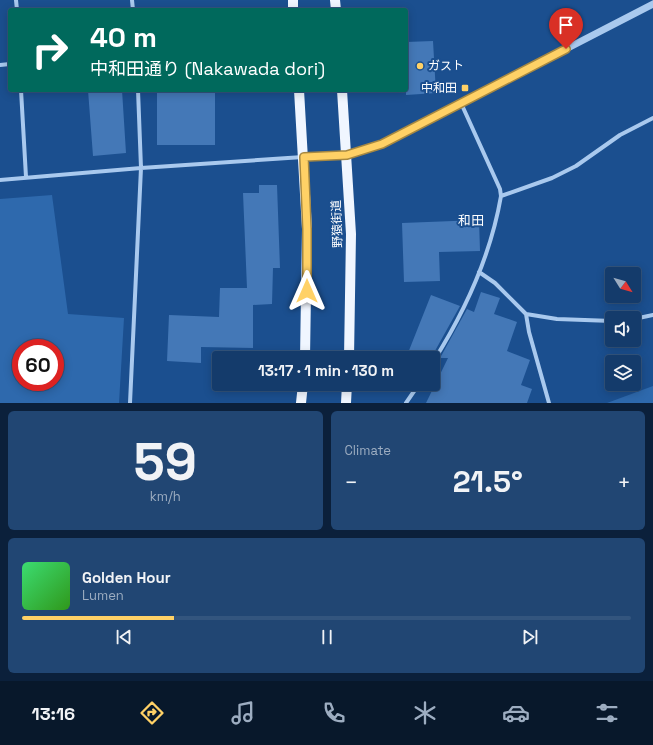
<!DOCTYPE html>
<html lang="en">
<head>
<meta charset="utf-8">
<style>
	body { margin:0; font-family:"Space Grotesk","Noto Sans JP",sans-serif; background:#214673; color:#f1f3f6; height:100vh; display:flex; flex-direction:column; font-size:15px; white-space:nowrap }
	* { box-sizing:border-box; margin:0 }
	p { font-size:13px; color:#9dadc1 }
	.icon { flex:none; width:22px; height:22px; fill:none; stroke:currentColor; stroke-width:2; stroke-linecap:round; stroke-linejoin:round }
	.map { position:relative; height:403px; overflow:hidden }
	.panel { display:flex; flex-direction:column; gap:8px; padding:8px; background:#0b203b; flex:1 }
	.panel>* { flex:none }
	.banner { position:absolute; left:8px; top:8px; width:400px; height:84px; border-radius:4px; box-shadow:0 2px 10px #0003,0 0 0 1px #33557e; background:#00695c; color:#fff; overflow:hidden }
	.needle { width:26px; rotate:127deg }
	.controls { position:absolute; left:605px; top:267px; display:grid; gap:8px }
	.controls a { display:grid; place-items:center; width:36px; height:36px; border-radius:4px; background:#143b6b; box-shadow:0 2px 10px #0003,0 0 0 1px #33557e; font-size:20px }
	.speed { position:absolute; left:12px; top:339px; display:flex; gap:8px; font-size:20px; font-weight:700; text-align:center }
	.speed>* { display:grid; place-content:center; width:52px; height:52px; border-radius:50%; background:#143b6b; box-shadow:0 2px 10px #0003,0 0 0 1px #33557e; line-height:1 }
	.speed .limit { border:6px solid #d22; background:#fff; color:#111 }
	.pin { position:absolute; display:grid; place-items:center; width:34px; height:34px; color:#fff; margin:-41px -17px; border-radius:50% 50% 50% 0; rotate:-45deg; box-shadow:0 0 4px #0007 }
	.pin .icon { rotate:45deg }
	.me { position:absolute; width:44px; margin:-22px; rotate:0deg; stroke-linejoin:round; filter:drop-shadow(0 0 3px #0008) }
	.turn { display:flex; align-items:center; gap:14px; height:84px; padding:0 16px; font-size:18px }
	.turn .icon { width:52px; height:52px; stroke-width:2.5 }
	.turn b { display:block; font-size:28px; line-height:34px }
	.big { font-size:30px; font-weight:700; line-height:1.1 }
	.panel .tile { flex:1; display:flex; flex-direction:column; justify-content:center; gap:6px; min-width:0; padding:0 14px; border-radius:6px; background:#214673 }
	.panel .dial { align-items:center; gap:0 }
	.dial b { font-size:52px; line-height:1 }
	.song { display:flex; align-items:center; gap:12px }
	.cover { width:48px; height:48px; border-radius:6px; background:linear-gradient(135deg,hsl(140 70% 55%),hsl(110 70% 35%)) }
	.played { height:4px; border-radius:2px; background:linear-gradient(90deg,#ffd166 25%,#33557e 25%) }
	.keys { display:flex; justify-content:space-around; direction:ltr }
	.heat { display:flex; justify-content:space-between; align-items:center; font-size:22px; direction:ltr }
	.panel .tiles { flex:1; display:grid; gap:8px; grid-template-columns:1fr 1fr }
	.tile:last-child { grid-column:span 2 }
	.trip { position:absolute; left:212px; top:351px; width:228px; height:40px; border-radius:4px; background:#143b6b; box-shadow:0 2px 10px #0003,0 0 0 1px #33557e; font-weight:700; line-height:40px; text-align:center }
	.tab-bar { display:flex; height:64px; justify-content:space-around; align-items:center; background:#08182b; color:#9dadc1 }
	.tab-bar .icon { width:28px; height:28px }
	.tab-bar .on { color:#ffd166 }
	.tab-bar b { font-size:18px; color:#f1f3f6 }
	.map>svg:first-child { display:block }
	.green { fill:#2e69ad; fill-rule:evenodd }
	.building { fill:#4478b7 }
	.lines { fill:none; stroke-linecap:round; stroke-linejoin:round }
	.minor { stroke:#a9c9ee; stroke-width:4 }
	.tertiary { stroke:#a9c9ee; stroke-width:7 }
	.primary { stroke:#f0f6ff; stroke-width:10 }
	.route-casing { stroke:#a68842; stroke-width:10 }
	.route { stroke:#ffd166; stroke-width:7 }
	.poi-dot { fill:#ffd166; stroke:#1b4f8f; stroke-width:1.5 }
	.labels { text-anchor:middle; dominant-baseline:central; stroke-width:4; stroke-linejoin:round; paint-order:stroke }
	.poi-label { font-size:12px; fill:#fff; stroke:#1b4f8f; text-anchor:start }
	.street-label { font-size:12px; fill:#fff; stroke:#1b4f8f }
	.neighbourhood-label { font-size:13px; fill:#fff; stroke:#1b4f8f }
</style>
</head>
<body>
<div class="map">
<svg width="653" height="403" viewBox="0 0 653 403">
	<rect width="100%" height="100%" fill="#1b4f8f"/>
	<path class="green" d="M52 195 68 314 124 318 119 403H0V199ZM21 348H55V382H21Z
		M653 386V403H607Z"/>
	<path class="building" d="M433 41 436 93 406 95V42Z
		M88 90H122L126 153 93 156Z
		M157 90H215V145H157Z
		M259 185H277L280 268H273L272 304 253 305V348L201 347V363L167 361 169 315 219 317 220 288H247L243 193H259Z
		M479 220 480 251 439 252 440 281 404 282 402 223Z
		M481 292 500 298 494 314 517 322 507 351 530 360 521 385 532 389 527 403H426L448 358H440L467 309 474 312Z
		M431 295 460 306 431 358H406Z"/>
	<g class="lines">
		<path class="minor" d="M16 0 17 10
			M132 0 133 10
			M0 65 10 64
			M21 90 26 177
			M0 180 141 168 303 157
			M501 196 552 178 576 166 620 135 653 118
			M479 272 495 283 526 314 529 332 549 403
			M526 314 557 319 612 321
			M634 319 653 315
			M433 362C464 313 491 254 501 196L500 189 461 103
			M130 403 141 168 138 90
			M406 403 419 384"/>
		<path class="tertiary" d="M304 157 347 155 382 144 653 4"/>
		<path class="primary" d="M293 0V10
			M335 0 336 10
			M299 90 307 229 305 358
			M342 90 351 234 349 358
			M301 403 303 384
			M346 403 347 384"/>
	</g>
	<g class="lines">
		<g class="route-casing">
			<path id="route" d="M307 291V229L304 157 347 155 382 144 566 49"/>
		</g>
		<use href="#route" class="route"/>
	</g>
	<g class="poi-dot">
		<circle cx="420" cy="66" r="4"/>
		<rect x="461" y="84" width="8" height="8" rx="2"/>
	</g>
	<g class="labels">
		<g class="poi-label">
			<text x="428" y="66">ガスト</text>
			<text x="457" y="88" text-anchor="end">中和田</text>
		</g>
		<g class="street-label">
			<text transform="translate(337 224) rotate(-92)">野猿街道</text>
		</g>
		<g class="neighbourhood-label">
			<text x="471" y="220">和田</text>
		</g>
	</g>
</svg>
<div class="controls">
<a><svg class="needle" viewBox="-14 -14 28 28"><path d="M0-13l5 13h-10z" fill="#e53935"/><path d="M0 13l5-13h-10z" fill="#9dadc1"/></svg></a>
<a><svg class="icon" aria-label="sound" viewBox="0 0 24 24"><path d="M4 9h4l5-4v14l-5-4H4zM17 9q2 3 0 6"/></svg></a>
<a><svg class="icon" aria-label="layers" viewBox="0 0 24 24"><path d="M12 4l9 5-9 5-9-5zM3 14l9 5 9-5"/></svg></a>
</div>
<div class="speed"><div class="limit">60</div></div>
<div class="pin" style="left:566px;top:49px;background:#d93025"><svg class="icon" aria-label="arrive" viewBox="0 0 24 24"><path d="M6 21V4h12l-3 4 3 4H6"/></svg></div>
<svg class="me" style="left:307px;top:291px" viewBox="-20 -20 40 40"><path d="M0-17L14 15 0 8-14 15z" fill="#ffd166" stroke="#fff" stroke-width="4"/></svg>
<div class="trip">13:17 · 1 min · 130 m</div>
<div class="banner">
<div class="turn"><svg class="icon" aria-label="right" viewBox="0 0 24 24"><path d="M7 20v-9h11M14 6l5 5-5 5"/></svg><div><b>40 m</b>中和田通り (Nakawada dori)</div></div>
</div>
</div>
<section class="panel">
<div class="tiles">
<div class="tile dial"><b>59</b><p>km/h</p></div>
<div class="tile"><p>Climate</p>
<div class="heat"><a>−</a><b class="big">21.5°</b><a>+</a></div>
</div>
<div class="tile">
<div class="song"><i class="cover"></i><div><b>Golden Hour</b><p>Lumen</p></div></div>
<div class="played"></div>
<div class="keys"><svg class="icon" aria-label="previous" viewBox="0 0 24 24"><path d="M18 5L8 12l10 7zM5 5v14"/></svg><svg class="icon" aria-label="pause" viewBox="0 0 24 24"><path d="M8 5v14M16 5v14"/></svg><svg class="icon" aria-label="next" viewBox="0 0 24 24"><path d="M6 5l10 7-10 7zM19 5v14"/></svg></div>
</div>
</div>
</section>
<nav class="tab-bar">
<b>13:16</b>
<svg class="icon on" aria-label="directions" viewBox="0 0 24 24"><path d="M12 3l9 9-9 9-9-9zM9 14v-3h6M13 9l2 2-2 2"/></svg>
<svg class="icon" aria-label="music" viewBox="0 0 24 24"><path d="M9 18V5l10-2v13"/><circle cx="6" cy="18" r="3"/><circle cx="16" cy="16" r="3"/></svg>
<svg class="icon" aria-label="phone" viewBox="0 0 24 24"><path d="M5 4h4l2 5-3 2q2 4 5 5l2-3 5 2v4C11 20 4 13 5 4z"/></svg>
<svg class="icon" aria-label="climate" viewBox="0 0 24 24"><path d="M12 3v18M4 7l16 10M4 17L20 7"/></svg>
<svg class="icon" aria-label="car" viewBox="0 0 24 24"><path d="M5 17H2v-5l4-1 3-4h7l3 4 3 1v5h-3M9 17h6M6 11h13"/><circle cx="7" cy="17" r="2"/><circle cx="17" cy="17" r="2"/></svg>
<svg class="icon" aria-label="filters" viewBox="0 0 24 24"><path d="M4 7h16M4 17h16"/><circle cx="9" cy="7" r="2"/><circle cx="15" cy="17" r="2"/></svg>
</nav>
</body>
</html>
